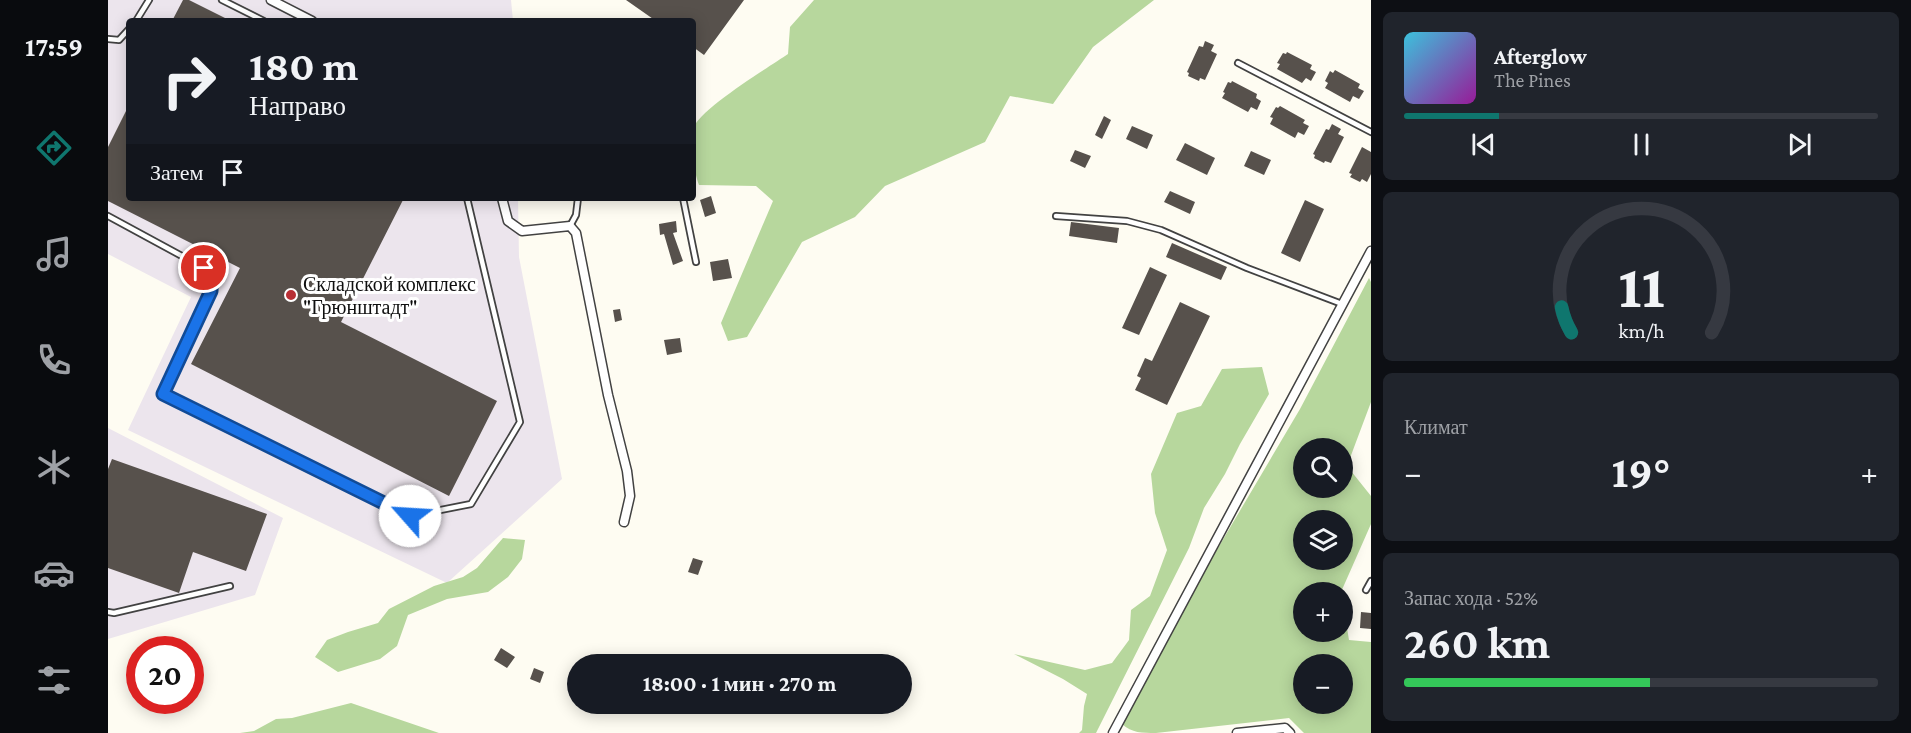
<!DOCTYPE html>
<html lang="ru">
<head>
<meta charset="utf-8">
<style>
	body { margin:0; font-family:"Crimson Pro",serif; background:#20242c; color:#f1f3f6; height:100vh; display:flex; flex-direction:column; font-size:22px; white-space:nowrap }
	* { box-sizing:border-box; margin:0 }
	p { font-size:20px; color:#9ea1a6 }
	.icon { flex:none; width:33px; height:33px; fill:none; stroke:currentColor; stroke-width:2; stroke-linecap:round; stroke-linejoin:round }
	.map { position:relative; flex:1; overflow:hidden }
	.sheet { display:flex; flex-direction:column; gap:12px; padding:12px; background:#0d0f14; width:540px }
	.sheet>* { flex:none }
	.top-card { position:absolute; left:18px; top:18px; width:570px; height:183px; border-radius:6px; box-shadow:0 3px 15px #0003; background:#171b24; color:#f1f3f6; overflow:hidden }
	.controls { position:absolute; left:1185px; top:438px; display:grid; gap:12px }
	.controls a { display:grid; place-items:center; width:60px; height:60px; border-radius:50%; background:#171b24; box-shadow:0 3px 15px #0003; font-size:30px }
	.speed { position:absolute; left:18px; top:636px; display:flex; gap:12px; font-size:30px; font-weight:700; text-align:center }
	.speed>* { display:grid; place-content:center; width:78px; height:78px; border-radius:50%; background:#171b24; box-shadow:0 3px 15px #0003; line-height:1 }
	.speed .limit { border:9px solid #d22; background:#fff; color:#111 }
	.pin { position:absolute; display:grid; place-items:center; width:51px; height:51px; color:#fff; margin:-26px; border:3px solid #fff; border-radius:50%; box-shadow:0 2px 6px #0007 }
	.me { position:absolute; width:66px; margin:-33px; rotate:296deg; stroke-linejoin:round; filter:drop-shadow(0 0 4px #0008) }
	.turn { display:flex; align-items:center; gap:21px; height:126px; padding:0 24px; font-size:27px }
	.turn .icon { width:78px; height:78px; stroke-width:2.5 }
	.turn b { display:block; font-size:42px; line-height:51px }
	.then { display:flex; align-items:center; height:57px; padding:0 24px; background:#0003; gap:12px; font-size:22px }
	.big { font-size:45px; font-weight:700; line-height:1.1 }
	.sheet .card { flex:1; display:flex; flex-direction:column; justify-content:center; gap:9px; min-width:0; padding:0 21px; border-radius:9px; background:#20242c }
	.sheet .dial { align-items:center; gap:0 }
	.dial svg { height:156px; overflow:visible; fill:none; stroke:#363941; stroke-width:7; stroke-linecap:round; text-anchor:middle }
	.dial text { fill:#f1f3f6; stroke:none }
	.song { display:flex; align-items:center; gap:18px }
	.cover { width:72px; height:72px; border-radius:9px; background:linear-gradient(135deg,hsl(190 70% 55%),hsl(300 70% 35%)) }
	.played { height:6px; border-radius:3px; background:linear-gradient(90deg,#0f766e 20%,#363941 20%) }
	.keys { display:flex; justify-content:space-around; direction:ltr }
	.heat { display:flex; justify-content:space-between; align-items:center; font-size:33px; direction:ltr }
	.charge { height:9px; border-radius:4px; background:linear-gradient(90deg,#34c759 52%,#363941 0) }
	.trip { position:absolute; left:459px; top:654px; width:345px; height:60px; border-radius:30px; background:#171b24; box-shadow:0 3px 15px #0003; font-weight:700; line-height:60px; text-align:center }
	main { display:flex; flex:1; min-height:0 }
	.tab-bar { display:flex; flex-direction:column; width:108px; justify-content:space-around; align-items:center; background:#090b0e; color:#9ea1a6 }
	.tab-bar .icon { width:42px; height:42px }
	.tab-bar .current { color:#0f766e }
	.tab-bar b { font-size:27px; color:#f1f3f6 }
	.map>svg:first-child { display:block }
	.industrial { fill:#ece5ed }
	.forest { fill:#b7d79d; fill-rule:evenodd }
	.building { fill:#57514c }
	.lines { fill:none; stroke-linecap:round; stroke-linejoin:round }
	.service-casing { stroke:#424242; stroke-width:8 }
	.minor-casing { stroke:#424242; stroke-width:11 }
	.service { stroke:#fff; stroke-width:4.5 }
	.minor { stroke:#fff; stroke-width:8 }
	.route-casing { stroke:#114b97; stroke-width:15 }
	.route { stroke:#1a73e8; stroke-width:10 }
	.poi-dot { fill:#b82f35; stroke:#fff; stroke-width:2 }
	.labels { text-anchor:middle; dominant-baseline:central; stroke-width:6; stroke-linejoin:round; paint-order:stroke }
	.poi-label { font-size:20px; fill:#0f0f0f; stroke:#fff; text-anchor:start }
</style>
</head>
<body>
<main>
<nav class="tab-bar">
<b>17:59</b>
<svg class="icon current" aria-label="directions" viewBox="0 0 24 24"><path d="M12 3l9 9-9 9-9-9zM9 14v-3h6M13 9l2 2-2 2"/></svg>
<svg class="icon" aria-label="music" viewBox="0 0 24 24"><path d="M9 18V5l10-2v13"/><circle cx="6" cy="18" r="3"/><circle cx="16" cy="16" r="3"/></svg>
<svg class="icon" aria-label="phone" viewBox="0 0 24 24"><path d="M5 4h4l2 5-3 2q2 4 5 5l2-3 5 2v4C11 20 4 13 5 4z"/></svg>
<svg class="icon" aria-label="climate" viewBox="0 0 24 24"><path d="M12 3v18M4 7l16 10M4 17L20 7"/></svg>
<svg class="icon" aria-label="car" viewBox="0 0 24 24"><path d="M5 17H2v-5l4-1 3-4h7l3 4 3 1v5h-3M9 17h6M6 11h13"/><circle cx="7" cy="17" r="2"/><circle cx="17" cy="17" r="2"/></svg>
<svg class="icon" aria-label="filters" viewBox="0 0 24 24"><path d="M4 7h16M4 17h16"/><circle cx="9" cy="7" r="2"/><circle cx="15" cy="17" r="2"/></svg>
</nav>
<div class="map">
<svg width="1263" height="733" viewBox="0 0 1263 733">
	<rect width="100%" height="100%" fill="#fefcf2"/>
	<path class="industrial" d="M0 0H403L405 21H21V198H410L411 257 454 479 339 583 20 430 83 297 0 254Z
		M0 428 175 518 147 595 0 639Z"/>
	<path class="forest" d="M706 0H1046L985 47 945 104 902 96 877 142 777 186 747 217 694 242 639 337 620 341 613 323 665 201 648 186 591 185C586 172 582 143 585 129 590 110 661 67 680 54L682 27Z
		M1261 278 1263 282V402L1239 466 1263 496V524L1233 592H1196V632H1234L1235 604 1241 640 1263 642V733H1196L1181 718 1048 733C1034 733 1024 733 1014 724L1107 553 1192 409ZM1234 448V488H1196V448ZM1234 520V560H1196V520ZM1234 664V704H1196V664Z
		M1154 367 1161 394 1132 444 1117 474 1096 508 1081 548 988 733H971L974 730 976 706 979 694 955 679 906 654 977 670 1004 663 1021 640 1023 610 1042 596 1059 550 1047 513 1043 474 1069 413 1093 406 1114 369Z
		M395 538 417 540 414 559 400 577 380 592 339 599 300 615 289 646 272 659 230 672 207 657 219 640 240 632 270 623 281 609 326 586 355 577 369 568Z
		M243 703 331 733H132L146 731 168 719 184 718Z"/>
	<path class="building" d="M75 0H81L123 21H64Z
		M518 0H636L596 55 585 47V21H548Z
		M1097 41 1106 45 1103 51 1109 54 1097 80 1092 78 1091 81 1080 76 1081 73 1079 72 1091 46 1095 47Z
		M1179 52 1204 65 1202 69 1208 72 1203 81 1198 78 1194 83 1169 69 1172 64 1169 63 1175 53 1178 54Z
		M1227 70 1252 84 1250 88 1256 91 1251 99 1245 96 1242 102 1217 88 1220 83 1217 81 1222 71 1225 73Z
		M1124 81 1149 94 1148 98 1153 101 1149 110 1143 107 1140 112 1114 98 1117 93 1115 92 1120 82 1123 83Z
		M21 105V198H296L233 322 389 401 341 496 83 364 132 268 0 201V147Z
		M1172 106 1197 120 1195 123 1201 126 1196 135 1190 132 1187 138 1162 124 1165 118 1162 117 1168 107 1170 108Z
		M996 116 1003 120 994 139 987 135Z
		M1224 124 1233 129 1230 134 1236 137 1223 163 1217 161 1216 163 1206 158 1207 155 1205 154 1218 129 1221 130Z
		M1024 126 1045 135 1039 149 1018 139Z
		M1077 143 1107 158 1099 175 1068 160Z
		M1254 147 1263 152V174L1259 182 1254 179 1252 182 1242 177 1244 174 1241 173Z
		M967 150 983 156 977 168 962 161Z
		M1143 151 1163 160 1156 175 1136 166Z
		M1062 191 1087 202 1082 214 1056 202Z
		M603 196 608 213 597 217 592 200Z
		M1197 200 1216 209 1192 262 1173 253Z
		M568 221 569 232 565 233 575 261 565 265 556 234 552 235 551 224Z
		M963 222 1011 228 1009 243 961 236Z
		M1064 243 1119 267 1113 280 1058 257Z
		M620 259 624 278 605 281 602 262Z
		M1042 267 1059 275 1031 335 1014 328Z
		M1072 302 1102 316 1059 405 1027 390 1033 378 1029 376 1037 358 1044 361Z
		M512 309 514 320 507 322 505 310Z
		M572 338 574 352 559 355 556 340Z
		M4 459 159 514 138 571 85 552 71 593 0 568V469Z
		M585 558 595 561 590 575 580 572Z
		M1253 612 1263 613V629L1252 628Z
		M393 648 407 657 399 668 386 660Z
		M426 668 436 672 432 683 422 679Z"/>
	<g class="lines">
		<g class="service-casing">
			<path id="service" d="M114 0 156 21
				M28 21 41 0
				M0 39 11 40 21 29
				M1130 63 1263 132
				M575 198 588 262
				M0 216 96 268 103 278V291L55 394 302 516 363 504 412 422 359 198
				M948 216 1019 221 1053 230 1139 268 1234 304
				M462 226 468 215 470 198
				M1258 590 1263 581
				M0 612 6 613 122 586"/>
		</g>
		<g class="minor-casing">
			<path id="minor" d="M163 0 204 21
				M394 198 400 221 414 231 462 226 468 233 500 395 519 471 522 496 516 522
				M1005 733 1263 251
				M1129 733 1177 728 1182 733"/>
		</g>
		<use href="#service" class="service"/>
		<use href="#minor" class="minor"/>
	</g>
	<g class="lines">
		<g class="route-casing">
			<path id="route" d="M96 268 103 278V291L55 394 302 516"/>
		</g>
		<use href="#route" class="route"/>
	</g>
	<circle class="poi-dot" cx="183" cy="295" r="6"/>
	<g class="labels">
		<g class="poi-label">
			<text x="195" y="284">Складской комплекс<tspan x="195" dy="23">"Грюнштадт"</tspan></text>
		</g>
	</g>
</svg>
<div class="controls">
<a><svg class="icon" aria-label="search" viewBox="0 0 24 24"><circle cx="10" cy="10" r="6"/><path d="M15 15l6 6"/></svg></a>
<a><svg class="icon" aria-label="layers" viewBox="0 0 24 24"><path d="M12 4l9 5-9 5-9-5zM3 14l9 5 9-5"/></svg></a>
<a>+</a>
<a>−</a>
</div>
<div class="speed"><div class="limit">20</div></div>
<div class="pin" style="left:96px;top:268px;background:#d93025"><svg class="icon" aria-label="arrive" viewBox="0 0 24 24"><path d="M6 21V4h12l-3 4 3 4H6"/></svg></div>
<svg class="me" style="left:302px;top:516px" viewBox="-20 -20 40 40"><circle r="19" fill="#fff"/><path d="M0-13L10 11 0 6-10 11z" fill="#1a73e8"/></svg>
<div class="trip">18:00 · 1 мин · 270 m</div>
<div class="top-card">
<div class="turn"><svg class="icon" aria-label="right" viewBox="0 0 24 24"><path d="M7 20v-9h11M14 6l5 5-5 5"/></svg><div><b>180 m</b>Направо</div></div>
<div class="then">Затем<svg class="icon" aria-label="arrive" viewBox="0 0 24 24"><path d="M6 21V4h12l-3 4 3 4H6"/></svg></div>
</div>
</div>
<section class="sheet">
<div class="card">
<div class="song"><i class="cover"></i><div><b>Afterglow</b><p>The Pines</p></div></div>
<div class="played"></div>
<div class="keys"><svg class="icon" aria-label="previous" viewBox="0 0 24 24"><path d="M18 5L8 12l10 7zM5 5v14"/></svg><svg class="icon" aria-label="pause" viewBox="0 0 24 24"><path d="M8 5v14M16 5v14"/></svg><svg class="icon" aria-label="next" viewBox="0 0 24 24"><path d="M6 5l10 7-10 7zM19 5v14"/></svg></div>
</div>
<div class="card dial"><svg viewBox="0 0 100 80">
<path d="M14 69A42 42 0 1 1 86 69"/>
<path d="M14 69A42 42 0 0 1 9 56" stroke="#0f766e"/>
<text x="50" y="56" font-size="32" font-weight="700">11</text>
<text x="50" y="72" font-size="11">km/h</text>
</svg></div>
<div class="card"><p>Климат</p>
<div class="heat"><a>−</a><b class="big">19°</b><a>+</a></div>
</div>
<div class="card"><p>Запас хода · 52%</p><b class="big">260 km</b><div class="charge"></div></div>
</section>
</main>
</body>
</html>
